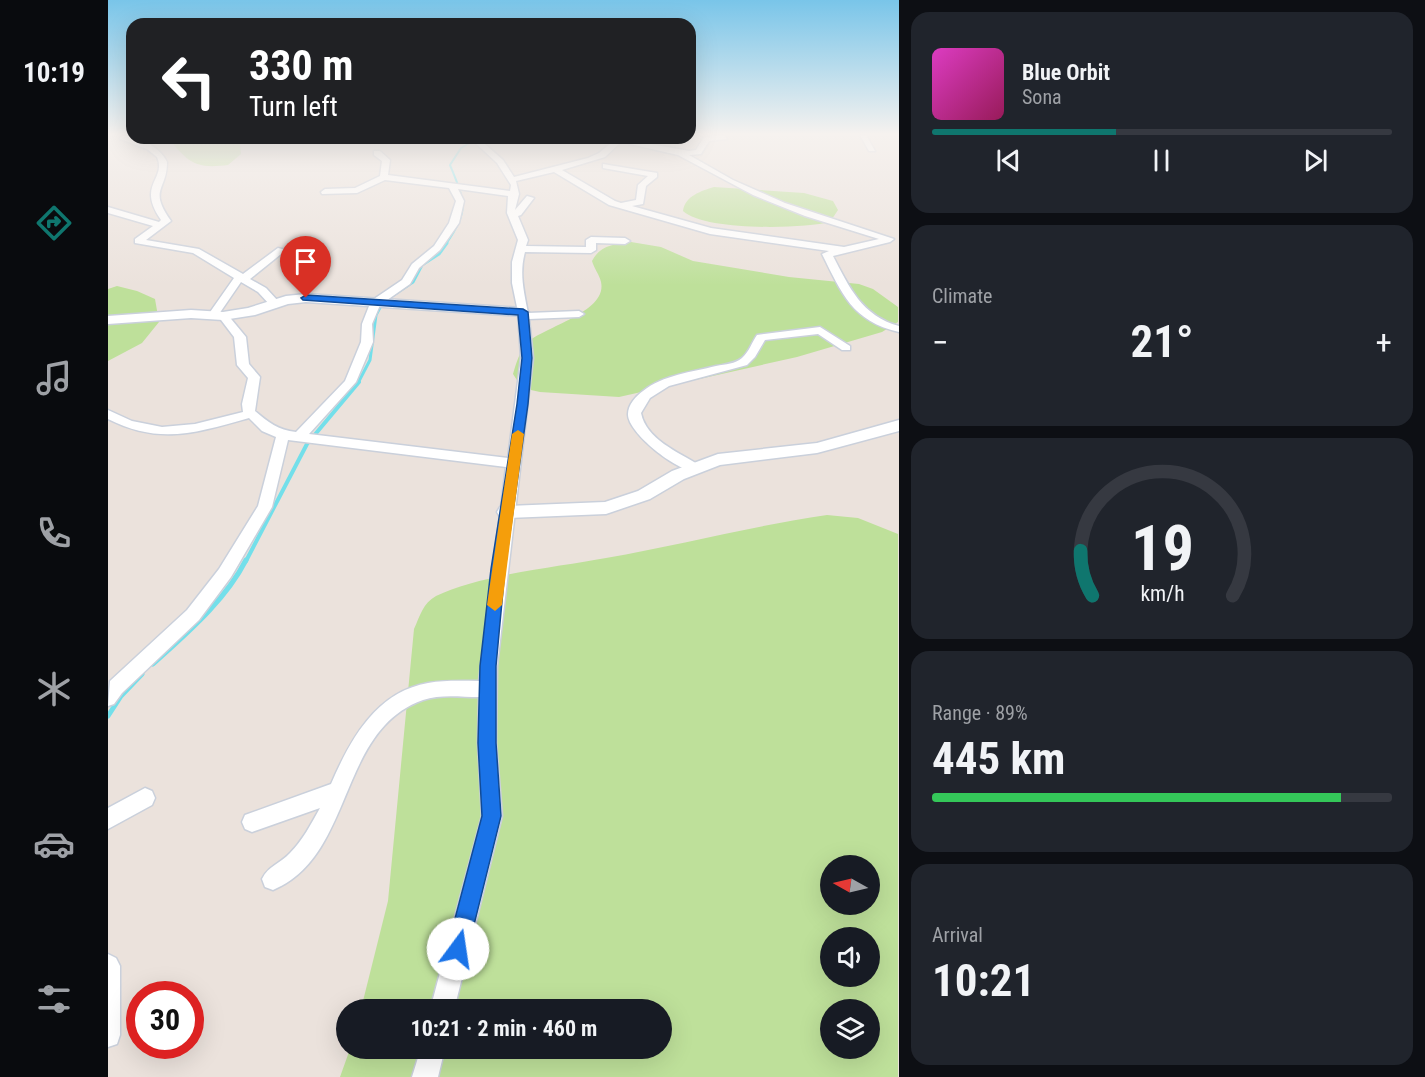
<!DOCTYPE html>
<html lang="en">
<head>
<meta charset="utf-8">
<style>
	body { margin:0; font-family:"Roboto Condensed",sans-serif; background:#20242c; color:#f1f3f6; height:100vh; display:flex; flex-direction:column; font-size:22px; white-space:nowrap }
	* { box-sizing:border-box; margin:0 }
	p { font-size:20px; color:#9ea1a6 }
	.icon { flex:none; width:33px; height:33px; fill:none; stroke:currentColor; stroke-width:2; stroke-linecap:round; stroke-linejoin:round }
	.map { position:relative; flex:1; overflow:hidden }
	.panel { display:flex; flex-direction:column; gap:12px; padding:12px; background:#0d0f14; width:526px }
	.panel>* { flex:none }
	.hud { position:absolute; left:18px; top:18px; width:570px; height:126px; border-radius:18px; box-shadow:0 6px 24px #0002; background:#202124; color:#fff; overflow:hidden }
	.needle { width:39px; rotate:278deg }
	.controls { position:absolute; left:712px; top:855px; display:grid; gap:12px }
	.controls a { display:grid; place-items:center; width:60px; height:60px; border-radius:50%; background:#171b24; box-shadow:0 6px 24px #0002; font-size:30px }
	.speed { position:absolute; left:18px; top:981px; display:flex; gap:12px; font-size:30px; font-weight:700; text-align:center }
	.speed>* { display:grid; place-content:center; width:78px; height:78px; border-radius:50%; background:#171b24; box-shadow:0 6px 24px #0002; line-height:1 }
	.speed .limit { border:9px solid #d22; background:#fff; color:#111 }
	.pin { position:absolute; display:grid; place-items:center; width:51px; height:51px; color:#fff; margin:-62px -26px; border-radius:50% 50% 50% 0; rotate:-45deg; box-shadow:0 0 6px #0007 }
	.pin .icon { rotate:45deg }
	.me { position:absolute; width:66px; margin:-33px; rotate:14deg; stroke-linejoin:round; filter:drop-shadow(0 0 4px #0008) }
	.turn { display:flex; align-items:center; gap:21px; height:126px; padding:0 24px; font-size:27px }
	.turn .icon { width:78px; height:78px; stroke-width:2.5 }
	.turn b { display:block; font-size:42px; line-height:51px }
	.big { font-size:45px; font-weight:700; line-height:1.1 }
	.panel .tile { flex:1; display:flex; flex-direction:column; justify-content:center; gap:9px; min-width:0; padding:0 21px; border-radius:18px; background:#20242c }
	.panel .dial { align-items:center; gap:0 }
	.dial svg { height:156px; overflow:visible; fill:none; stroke:#363941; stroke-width:7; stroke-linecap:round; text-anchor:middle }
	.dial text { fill:#f1f3f6; stroke:none }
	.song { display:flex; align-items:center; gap:18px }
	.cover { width:72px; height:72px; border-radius:9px; background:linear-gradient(135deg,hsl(310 70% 55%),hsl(330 70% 35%)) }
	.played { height:6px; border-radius:3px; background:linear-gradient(90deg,#0f766e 40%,#363941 40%) }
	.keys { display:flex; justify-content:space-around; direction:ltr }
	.heat { display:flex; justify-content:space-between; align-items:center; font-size:33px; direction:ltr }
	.charge { height:9px; border-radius:4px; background:linear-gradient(90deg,#34c759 89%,#363941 0) }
	.trip { position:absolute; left:228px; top:999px; width:336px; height:60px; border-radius:30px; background:#171b24; box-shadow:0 6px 24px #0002; font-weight:700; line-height:60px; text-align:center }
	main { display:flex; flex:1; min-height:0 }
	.tab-bar { display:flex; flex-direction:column; width:108px; justify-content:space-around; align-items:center; background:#090b0e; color:#9ea1a6 }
	.tab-bar .icon { width:42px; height:42px }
	.tab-bar .active { color:#0f766e }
	.tab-bar b { font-size:27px; color:#f1f3f6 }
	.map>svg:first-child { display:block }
	.green { fill:#bee09a; fill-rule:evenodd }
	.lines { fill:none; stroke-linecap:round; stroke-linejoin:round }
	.stream-far3 { stroke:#73dfea; stroke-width:2 }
	.stream-far2 { stroke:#73dfea; stroke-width:3 }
	.stream-far1 { stroke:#73dfea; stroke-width:4 }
	.stream { stroke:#73dfea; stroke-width:5 }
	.minor-casing { stroke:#cad0db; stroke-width:3 }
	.tertiary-casing { stroke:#cad0db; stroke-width:3 }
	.minor { fill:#fff; fill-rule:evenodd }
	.tertiary { fill:#fff; fill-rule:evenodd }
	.route { fill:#1a73e8; stroke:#114b97; stroke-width:1.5 }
	.slow { fill:#f59e0b }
</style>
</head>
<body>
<main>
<nav class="tab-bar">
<b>10:19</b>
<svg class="icon active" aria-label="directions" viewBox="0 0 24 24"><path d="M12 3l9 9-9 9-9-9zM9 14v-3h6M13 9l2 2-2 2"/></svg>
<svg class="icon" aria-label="music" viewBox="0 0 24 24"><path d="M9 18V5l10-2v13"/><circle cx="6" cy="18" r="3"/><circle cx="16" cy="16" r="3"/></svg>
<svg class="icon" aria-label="phone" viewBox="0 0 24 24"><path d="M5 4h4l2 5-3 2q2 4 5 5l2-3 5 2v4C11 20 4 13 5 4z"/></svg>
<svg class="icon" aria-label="climate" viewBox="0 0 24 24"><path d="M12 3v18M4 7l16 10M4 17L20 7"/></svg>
<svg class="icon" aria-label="car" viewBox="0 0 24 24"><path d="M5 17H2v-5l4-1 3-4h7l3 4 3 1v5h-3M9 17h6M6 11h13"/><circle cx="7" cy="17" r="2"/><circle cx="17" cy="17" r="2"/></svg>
<svg class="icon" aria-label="filters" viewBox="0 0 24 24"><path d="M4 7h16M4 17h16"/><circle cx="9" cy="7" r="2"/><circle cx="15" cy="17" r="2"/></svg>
</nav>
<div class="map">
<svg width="791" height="1077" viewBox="0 0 791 1077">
	<rect width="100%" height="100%" fill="#ebe2dc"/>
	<path class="green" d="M60 138H125L132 144 133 154 120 165C87 169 81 163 60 138Z
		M606 187 696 193 725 201 730 210 722 222C694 229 596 231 575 211 577 196 593 191 606 187Z
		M523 242 553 247 585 261 681 277 751 284 765 289 790 307V322L774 332 689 357 511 397 432 392 414 388 405 374C408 364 411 353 418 344 433 327 500 313 493 282 492 276 486 268 484 261 492 245 507 244 523 242Z
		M9 286 29 291 47 299 51 322 34 343 0 361V289Z
		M719 515 750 518 790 534V1077H232L242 1049 554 1048V1010L253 1009 280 901 306 629C312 616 315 603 328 596 370 575 450 567 498 558 572 545 644 526 719 515ZM723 866H762V904H723ZM723 938H762V976H723ZM723 1010H762V1048H723Z"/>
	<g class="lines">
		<path class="stream-far3" d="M338 244C362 210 357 202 342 165L353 148 370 138"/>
		<path class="stream-far2" d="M284 296 305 282 314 265 331 254 339 243
			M250 383 262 360 268 315 275 302"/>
		<path class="stream-far1" d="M138 561 199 444 251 382"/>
		<path class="stream" d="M45 664C79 633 117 601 138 560
			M0 716 13 696 34 674"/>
		<g class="minor-casing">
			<path id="minor" d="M13 135C27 135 52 146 59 162 59 191 40 189 63 221L38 240 91 249 135 274 170 248 178 250 142 279 158 288 170 301V305H162L150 292 133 282 111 314H119L138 337 141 364 152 377 147 411C160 422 170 430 188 432L237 381 253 342 254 324 263 301 294 280 304 264 326 246 341 223 348 201 341 188 277 180 249 193 214 194 213 192 217 189 247 188 272 176 274 161 266 155V151H272L282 160 280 175 402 191 403 185 389 163 362 138H370L395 160 406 177 480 158 491 153 509 138 581 151 588 150 596 137 616 135 619 139 601 141 593 154 581 155 625 180 677 203 786 239 782 242 725 256C741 287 754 316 791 326V332C744 321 734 294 714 254L721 251 602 234 501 205 446 172 408 181 411 194 407 210 419 196 426 198 413 215 410 216 420 240 418 246 478 247V240L483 237 517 238 522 241 517 244 488 243V250L483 253 417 252C411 273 416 292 420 313L471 311 476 314 471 317 421 319 425 358 389 666 388 743 394 816 346 1010H322L374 816 370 743 371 697C353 697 332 694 315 700 229 730 247 856 165 890L157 887 154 879C160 866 173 863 182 853 195 840 203 824 212 808L144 832 137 829 134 822 137 815 223 784C242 740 268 692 320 683 337 680 354 681 371 681L398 467 180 440 164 507 123 577 91 620 14 693 6 704 0 706 2 681 79 610 111 569 150 506 168 437 154 431 141 418C88 433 51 445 0 419V410L24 421 54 427 87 424 135 412 134 404 140 378 129 365 126 337 110 316 105 318 100 315 126 278 85 253 27 243V239L45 226 0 213V207L51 222 53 220C28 184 59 180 49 157L39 149 12 139ZM513 142 570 155 645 195 697 216 771 239 736 247 603 228 524 206 535 204 538 186 549 177V173L495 164V168L540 176 530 185 528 200 513 203 507 201 454 170 497 157ZM350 189 400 196 399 213 410 240 404 262V283L410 312 413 358 400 458 201 434 248 382 265 342 264 324 272 305 302 284 311 268 332 250 351 223 356 201Z
				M752 135H758L767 151H761Z
				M712 327 742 346V350H734L710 334 657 340 647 357 639 365 561 386 542 398 533 413C538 439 570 452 591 465L593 468 591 471C574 476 519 433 520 414 520 405 528 396 535 391 555 375 584 372 608 366 618 364 627 364 634 358 641 352 644 342 649 335Z
				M37 788 44 791 47 798 44 805 0 829V808Z
				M0 954 8 958 12 966V1035L9 1044 0 1047Z
				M313 1048H337L330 1077H304Z"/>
		</g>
		<g class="tertiary-casing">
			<path id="tertiary" d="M198 294 415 308 421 312 415 316 198 302 180 304 147 315 115 320 83 318 0 324V316L83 310 115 312 140 308 178 296Z
				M791 420V431L709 453 612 465 576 479 542 499 498 514 398 518 392 517 389 512 392 507 398 506 497 502 530 491 564 471 610 454 709 443Z"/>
		</g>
		<use href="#minor" class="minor"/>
		<use href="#tertiary" class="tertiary"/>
	</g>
	<linearGradient id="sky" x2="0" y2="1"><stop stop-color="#79c5e9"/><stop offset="0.47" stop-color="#f6f2ef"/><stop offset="1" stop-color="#f6f2ef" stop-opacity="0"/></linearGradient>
	<rect width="791" height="285" fill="url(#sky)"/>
	<path class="route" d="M198 295 415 309 420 312 424 358 420 404 397 569 388 666V743L393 816 360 949 357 957 350 960 342 957 339 949 374 816 370 743 372 666 383 569 409 404 414 358 410 315 195 300 193 298Z"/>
	<path class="slow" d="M410 430 416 434 394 605 387 611 379 605 404 434Z"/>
</svg>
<div class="controls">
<a><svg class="needle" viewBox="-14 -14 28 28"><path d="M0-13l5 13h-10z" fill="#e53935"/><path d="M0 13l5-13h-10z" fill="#9ea1a6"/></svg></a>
<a><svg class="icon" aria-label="sound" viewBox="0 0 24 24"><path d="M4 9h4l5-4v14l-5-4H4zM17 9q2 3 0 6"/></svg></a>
<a><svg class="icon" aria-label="layers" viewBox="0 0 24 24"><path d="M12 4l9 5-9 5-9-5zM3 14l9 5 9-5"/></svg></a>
</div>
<div class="speed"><div class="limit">30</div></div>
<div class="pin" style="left:198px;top:298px;background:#d93025"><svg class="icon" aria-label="arrive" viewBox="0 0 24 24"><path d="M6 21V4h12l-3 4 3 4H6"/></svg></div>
<svg class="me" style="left:350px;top:949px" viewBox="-20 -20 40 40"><circle r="19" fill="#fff"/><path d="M0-13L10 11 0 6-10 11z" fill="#1a73e8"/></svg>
<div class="trip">10:21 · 2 min · 460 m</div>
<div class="hud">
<div class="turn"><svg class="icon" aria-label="left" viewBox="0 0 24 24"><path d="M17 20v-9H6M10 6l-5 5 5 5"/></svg><div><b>330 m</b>Turn left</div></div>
</div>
</div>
<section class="panel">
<div class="tile">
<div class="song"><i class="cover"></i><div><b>Blue Orbit</b><p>Sona</p></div></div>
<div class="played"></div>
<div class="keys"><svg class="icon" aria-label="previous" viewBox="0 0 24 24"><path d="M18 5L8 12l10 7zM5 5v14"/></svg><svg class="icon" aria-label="pause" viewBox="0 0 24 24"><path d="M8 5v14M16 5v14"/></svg><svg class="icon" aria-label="next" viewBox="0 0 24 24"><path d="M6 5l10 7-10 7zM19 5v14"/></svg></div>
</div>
<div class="tile"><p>Climate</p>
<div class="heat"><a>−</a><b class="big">21°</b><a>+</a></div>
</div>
<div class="tile dial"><svg viewBox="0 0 100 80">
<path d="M14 69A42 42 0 1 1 86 69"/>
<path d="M14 69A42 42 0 0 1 8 46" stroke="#0f766e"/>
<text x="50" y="56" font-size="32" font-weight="700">19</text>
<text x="50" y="72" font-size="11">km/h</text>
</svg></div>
<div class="tile"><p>Range · 89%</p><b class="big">445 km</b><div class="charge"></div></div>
<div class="tile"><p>Arrival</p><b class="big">10:21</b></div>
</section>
</main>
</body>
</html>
